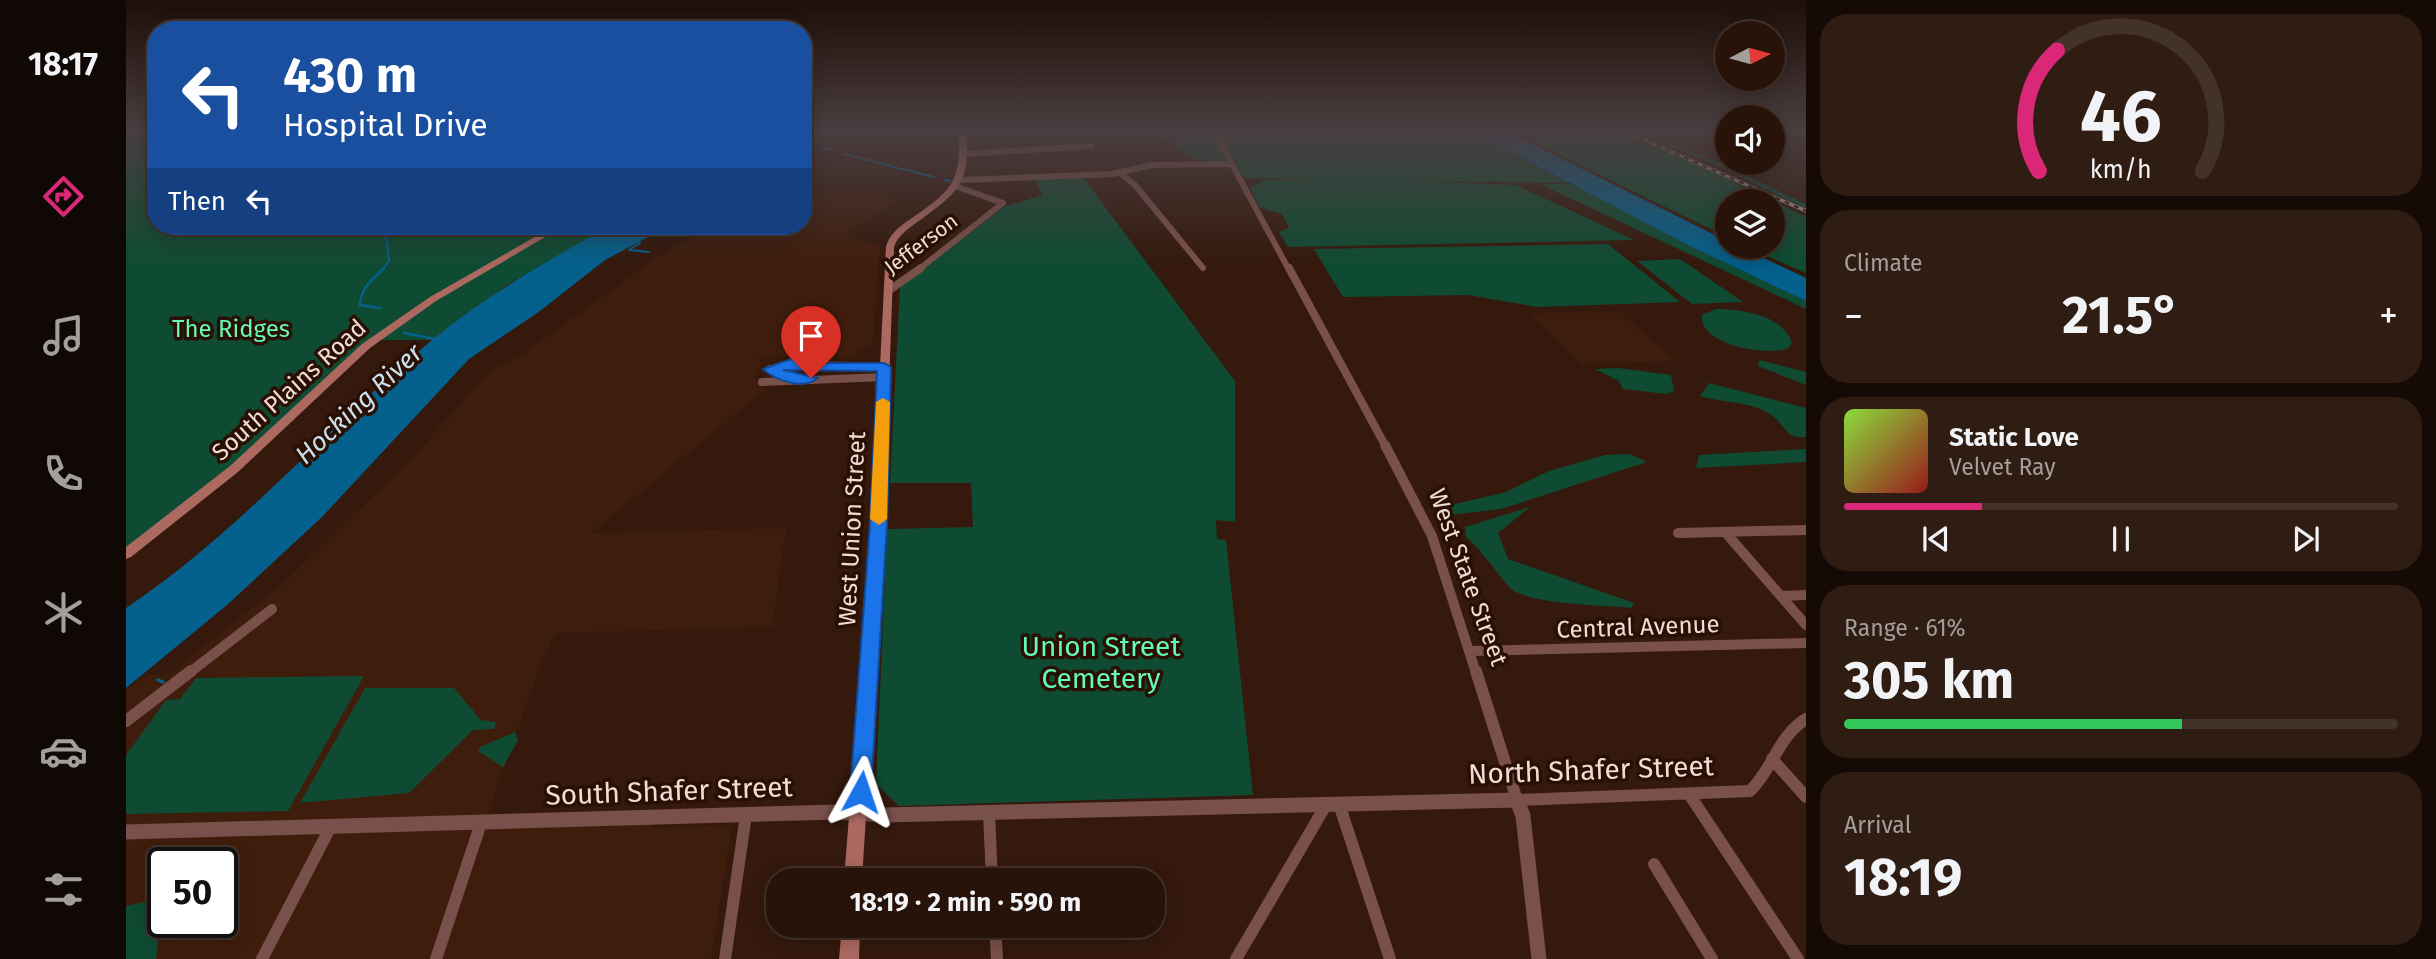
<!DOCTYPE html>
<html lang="en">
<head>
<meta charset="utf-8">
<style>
	body { margin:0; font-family:"Fira Sans",sans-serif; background:#2f1c12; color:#f1f3f6; height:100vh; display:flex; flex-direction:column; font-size:26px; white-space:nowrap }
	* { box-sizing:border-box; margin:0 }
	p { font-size:23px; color:#a49e9c }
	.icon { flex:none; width:38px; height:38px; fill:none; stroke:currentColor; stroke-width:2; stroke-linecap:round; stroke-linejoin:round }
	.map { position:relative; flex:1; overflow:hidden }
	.sheet { display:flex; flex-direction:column; gap:14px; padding:14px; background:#150a05; width:630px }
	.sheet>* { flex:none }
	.guide { position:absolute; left:21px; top:21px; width:665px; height:214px; border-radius:28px; box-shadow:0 4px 18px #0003,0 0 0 2px #43322a; background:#1a4fa0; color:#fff; overflow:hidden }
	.needle { width:46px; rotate:84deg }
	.buttons { position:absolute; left:1589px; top:21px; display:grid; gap:14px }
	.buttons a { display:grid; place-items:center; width:70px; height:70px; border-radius:50%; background:#271309; box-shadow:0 4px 18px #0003,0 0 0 2px #43322a; font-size:35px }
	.speed { position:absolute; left:21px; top:847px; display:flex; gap:14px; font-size:35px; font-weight:700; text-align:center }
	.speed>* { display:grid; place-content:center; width:91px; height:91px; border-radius:50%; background:#271309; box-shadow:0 4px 18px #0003,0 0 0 2px #43322a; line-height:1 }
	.speed .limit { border:4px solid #111; border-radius:10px; background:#fff; color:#111 }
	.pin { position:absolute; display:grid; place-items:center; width:60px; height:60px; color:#fff; margin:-72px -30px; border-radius:50% 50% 50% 0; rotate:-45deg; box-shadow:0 0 7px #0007 }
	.pin .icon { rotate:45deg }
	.me { position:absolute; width:77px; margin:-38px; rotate:5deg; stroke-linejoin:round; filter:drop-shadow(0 0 5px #0008) }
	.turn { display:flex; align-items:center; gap:24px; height:147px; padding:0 21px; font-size:32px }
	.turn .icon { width:91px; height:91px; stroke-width:2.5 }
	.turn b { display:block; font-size:49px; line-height:60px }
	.then { display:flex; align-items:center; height:66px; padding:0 21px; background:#0003; gap:14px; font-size:26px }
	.big { font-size:52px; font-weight:700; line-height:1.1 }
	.sheet .widget { flex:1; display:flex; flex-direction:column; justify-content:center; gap:10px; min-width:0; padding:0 24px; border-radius:28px; background:#2f1c12 }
	.sheet .dial { align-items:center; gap:0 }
	.dial svg { height:182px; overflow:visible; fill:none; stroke:#43322a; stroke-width:7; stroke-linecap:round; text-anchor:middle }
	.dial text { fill:#f1f3f6; stroke:none }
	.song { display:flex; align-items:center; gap:21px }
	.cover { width:84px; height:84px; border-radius:10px; background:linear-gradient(135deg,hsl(90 70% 55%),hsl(0 70% 35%)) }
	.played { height:7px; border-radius:4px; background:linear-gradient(90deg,#db2777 25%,#43322a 25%) }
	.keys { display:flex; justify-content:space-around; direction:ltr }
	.heat { display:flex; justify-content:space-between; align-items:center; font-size:38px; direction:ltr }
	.charge { height:10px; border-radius:5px; background:linear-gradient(90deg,#34c759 61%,#43322a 0) }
	.trip { position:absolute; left:640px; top:868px; width:399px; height:70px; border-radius:28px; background:#271309; box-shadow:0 4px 18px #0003,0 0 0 2px #43322a; font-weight:700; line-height:70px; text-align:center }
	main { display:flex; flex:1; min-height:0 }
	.tab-bar { display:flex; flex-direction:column; width:126px; justify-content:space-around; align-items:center; background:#100804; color:#a49e9c }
	.tab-bar .icon { width:49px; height:49px }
	.tab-bar .on { color:#db2777 }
	.tab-bar b { font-size:32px; color:#f1f3f6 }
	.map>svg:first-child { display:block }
	.built { fill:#3f1d0c; fill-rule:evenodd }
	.green { fill:#0f4b33 }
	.water { fill:#04608c }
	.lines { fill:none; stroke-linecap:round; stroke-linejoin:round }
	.stream-far2 { stroke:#04608c; stroke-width:2 }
	.stream-far1 { stroke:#04608c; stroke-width:2.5 }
	.stream { stroke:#04608c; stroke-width:3.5 }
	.minor-far3 { stroke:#7a504a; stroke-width:6 }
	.minor-far2 { stroke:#7a504a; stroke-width:8 }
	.minor-far1 { stroke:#7a504a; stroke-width:10 }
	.minor { stroke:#7a504a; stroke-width:12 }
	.tertiary { stroke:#7a504a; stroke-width:15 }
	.secondary { fill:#ab6960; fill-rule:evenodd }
	.rail-casing { stroke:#ac968b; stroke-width:3.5 }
	.rail { stroke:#2a1004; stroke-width:2; stroke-dasharray:5; stroke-linecap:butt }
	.route { fill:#1a73e8; stroke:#114b97; stroke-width:2 }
	.slow { fill:#f59e0b }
	.labels { text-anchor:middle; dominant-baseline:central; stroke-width:7; stroke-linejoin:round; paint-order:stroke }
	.far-street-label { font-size:21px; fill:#f0ddd4; stroke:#2a1004 }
	.park-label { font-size:24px; fill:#64f9b7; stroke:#2a1004 }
	.street-label { font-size:24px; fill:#f0ddd4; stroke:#2a1004 }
	.water-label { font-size:26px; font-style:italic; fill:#c9dfee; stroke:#2a1004 }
	.near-park-label { font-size:28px; fill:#64f9b7; stroke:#2a1004 }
	.near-street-label { font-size:28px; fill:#f0ddd4; stroke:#2a1004 }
</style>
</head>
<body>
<main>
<nav class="tab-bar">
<b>18:17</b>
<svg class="icon on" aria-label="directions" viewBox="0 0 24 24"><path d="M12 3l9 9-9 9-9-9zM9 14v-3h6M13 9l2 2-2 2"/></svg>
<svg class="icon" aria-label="music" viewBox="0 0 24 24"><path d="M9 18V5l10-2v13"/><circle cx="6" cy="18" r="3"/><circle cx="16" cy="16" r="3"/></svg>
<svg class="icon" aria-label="phone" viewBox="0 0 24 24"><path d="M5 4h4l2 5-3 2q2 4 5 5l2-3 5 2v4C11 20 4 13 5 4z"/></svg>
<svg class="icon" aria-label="climate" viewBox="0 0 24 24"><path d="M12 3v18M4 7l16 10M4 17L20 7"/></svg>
<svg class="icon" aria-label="car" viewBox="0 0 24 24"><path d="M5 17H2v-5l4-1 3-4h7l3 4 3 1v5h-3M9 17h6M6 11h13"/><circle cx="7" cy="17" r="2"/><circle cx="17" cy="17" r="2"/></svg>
<svg class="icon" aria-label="filters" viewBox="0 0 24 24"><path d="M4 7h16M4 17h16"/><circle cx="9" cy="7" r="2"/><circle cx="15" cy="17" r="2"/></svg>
</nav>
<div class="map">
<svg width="1680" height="959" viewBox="0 0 1680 959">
	<rect width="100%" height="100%" fill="#34190c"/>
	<path class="built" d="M745 191 764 197 769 202 717 235 754 246 747 342 726 357 631 356 636 364 628 377 639 390 465 533 660 528 646 627 429 633 412 672 359 822 509 819 530 828 606 825 585 959H0V690L22 675 43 674 152 588 288 456 365 370 391 358 526 261 582 226H677V194ZM37 863H96V922H37Z
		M1494 312 1549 361 1455 364 1404 313Z"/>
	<path class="green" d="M0 129H30V226H484L381 285 306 340H249L145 435 0 554Z
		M970 129H1339L1443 183 1282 181 1390 185 1508 240 1162 247 1153 232 1163 228 1156 214 1134 208 1124 188 1139 180 1187 179 1118 178 1109 161C1086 161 1056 165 1046 139Z
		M1402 129H1481L1567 162 1647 201H1601V237L1421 149 1404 139 1407 133Z
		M1499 129H1508L1594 163 1680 204V209L1584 162Z
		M956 176 1109 381V522L1090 520 1091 539 1100 540 1127 795 773 806 750 784 761 529 847 527 845 483H764L774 287 878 207 916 195 909 178Z
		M1414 184H1450L1562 245 1680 301V309Z
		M1647 201 1680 217V273L1620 247H1647Z
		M1482 244 1554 302 1411 307 1342 295 1217 297 1188 249Z
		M1554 259 1617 302 1566 304 1511 261Z
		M1590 309C1615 309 1656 315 1666 342L1663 348C1643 357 1572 345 1576 315Z
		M1633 360 1680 372V385L1632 366Z
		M1492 368 1545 375 1548 391 1540 394 1497 389 1493 381 1469 369Z
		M1583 383 1680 408V437C1659 439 1660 425 1645 415 1626 401 1596 403 1574 396Z
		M1680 449V462L1570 468 1573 455Z
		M1503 454 1521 462 1375 509 1324 515 1312 508 1380 492 1423 471 1479 455Z
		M1404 507 1372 533 1382 559 1508 603 1505 608C1477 605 1400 605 1383 587 1368 570 1358 552 1340 537L1339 527Z
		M238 676 162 811 0 814V755L40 700 54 699 70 678Z
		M239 688H328L355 720 370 722 368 729 347 730 283 793 174 803Z
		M389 732 392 740 377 767 352 751 354 747Z
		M36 898 27 921 32 944 30 959H0V906Z"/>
	<path class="water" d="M1341 129H1388L1394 133 1391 136 1408 145 1601 241V247H1614L1680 278V301L1562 245Z
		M484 226H543L479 260 414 311 343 359 196 517 101 605 0 688V608C114 532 201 427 306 340 361 295 422 260 484 226Z"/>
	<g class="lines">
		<path class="stream-far2" d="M697 148 706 150
			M718 154 808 177
			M818 180 824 181
			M253 226 251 230 260 236 263 261 256 270
			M511 239 514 243 503 250 523 252"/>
		<path class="stream-far1" d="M254 308 234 305C235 287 246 280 258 268
			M278 333 309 339"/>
		<path class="stream" d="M32 680 37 682"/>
		<path class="minor-far3" d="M1087 129 1163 270
			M1661 129 1680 134
			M838 154 965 146
			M994 173 1009 185 1077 268
			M835 180 986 174 1026 165 1105 164
			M792 270 877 203 832 187"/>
		<path class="minor-far2" d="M1163 268 1260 447
			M762 291 795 268
			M644 369 684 365 758 367
			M636 382 758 377"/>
		<path class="minor-far1" d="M1259 445 1306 536 1350 673
			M1599 532 1680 625
			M1552 533 1680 530
			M1655 596 1680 595
			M1346 651 1680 643
			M63 673 146 609"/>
		<path class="minor" d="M1350 671 1391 800 1624 791C1647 769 1652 736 1680 719
			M0 721 65 671
			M1646 759 1680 797
			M1563 794 1672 959
			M1213 804 1264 959
			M863 813 866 880
			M1528 864 1586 959
			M869 926 871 959
			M136 959 205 826
			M310 959 355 823
			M599 959 620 815
			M1110 959 1200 805"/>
		<path class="tertiary" d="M0 832 711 812 758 815 1391 800 1397 816 1413 959"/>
		<path class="secondary" d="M832 129H840C845 185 832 192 790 223 781 230 772 235 768 247L758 524 736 880H718L746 524 760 247C763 235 771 229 780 222 823 192 837 185 832 129Z
			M428 226H438L310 301 244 348 112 472 5 557 0 559V547L104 466 236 344 304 297Z
			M716 926H734L733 959H713Z"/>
		<g class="rail-casing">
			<path id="rail" d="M1494 129 1680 211"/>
		</g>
		<use href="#rail" class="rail"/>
	</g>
	<linearGradient id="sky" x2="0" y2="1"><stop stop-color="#1d0e07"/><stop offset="0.49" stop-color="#4a3e40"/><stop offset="1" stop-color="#4a3e40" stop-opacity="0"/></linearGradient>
	<rect width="1680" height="264" fill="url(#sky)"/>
	<path class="route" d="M665 359 683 363H758L765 367 761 524 745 792 742 799 735 802 727 799 724 792 744 524 751 371 657 370 692 378C678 390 650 381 637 369Z"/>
	<path class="slow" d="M757 398 764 402 761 519 753 525 744 519 750 402Z"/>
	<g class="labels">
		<g class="far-street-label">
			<text transform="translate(795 244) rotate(-37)">Jefferson</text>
		</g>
		<g class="park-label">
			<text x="105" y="329">The Ridges</text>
		</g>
		<g class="street-label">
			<text transform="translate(163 390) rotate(-42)">South Plains Road</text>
			<text transform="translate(726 529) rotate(-87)">West Union Street</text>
			<text transform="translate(1342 577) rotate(70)">West State Street</text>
			<text transform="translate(1512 627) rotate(-2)">Central Avenue</text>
		</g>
		<g class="water-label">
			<text transform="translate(233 404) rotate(-43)">Hocking River</text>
		</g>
		<g class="near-park-label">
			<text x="975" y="646">Union Street<tspan x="975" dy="32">Cemetery</tspan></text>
		</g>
		<g class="near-street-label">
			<text transform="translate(1465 770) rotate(-2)">North Shafer Street</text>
			<text transform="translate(543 791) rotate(-2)">South Shafer Street</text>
		</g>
	</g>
</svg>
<div class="buttons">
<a><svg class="needle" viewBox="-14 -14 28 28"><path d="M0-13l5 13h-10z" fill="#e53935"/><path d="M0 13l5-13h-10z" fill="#a49e9c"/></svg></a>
<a><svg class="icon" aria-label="sound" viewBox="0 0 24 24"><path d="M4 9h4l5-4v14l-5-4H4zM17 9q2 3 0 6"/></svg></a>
<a><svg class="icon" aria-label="layers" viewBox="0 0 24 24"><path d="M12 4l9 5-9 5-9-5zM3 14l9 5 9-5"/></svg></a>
</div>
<div class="speed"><div class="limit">50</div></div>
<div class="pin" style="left:685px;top:378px;background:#d93025"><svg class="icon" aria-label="arrive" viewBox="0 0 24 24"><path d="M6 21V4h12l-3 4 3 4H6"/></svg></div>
<svg class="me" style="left:735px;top:792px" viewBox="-20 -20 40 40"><path d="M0-17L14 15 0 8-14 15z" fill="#1a73e8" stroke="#fff" stroke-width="4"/></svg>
<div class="trip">18:19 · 2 min · 590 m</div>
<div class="guide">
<div class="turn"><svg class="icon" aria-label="left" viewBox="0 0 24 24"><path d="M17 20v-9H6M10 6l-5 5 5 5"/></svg><div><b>430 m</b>Hospital Drive</div></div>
<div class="then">Then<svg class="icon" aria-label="left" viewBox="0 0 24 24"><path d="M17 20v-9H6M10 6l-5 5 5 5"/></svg></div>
</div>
</div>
<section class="sheet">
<div class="widget dial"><svg viewBox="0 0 100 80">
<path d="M14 69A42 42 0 1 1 86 69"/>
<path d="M14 69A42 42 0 0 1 22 16" stroke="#db2777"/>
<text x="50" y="56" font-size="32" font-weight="700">46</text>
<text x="50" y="72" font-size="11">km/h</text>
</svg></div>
<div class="widget"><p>Climate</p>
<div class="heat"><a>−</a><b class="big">21.5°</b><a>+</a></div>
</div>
<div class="widget">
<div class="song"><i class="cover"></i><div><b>Static Love</b><p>Velvet Ray</p></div></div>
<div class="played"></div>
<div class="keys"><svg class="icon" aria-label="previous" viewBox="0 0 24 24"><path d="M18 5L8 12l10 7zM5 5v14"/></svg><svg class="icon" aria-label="pause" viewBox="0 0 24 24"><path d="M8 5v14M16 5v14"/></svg><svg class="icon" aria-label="next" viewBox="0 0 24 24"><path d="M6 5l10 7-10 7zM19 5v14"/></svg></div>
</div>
<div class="widget"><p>Range · 61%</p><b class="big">305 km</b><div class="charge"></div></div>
<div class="widget"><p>Arrival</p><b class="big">18:19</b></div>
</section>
</main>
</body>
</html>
